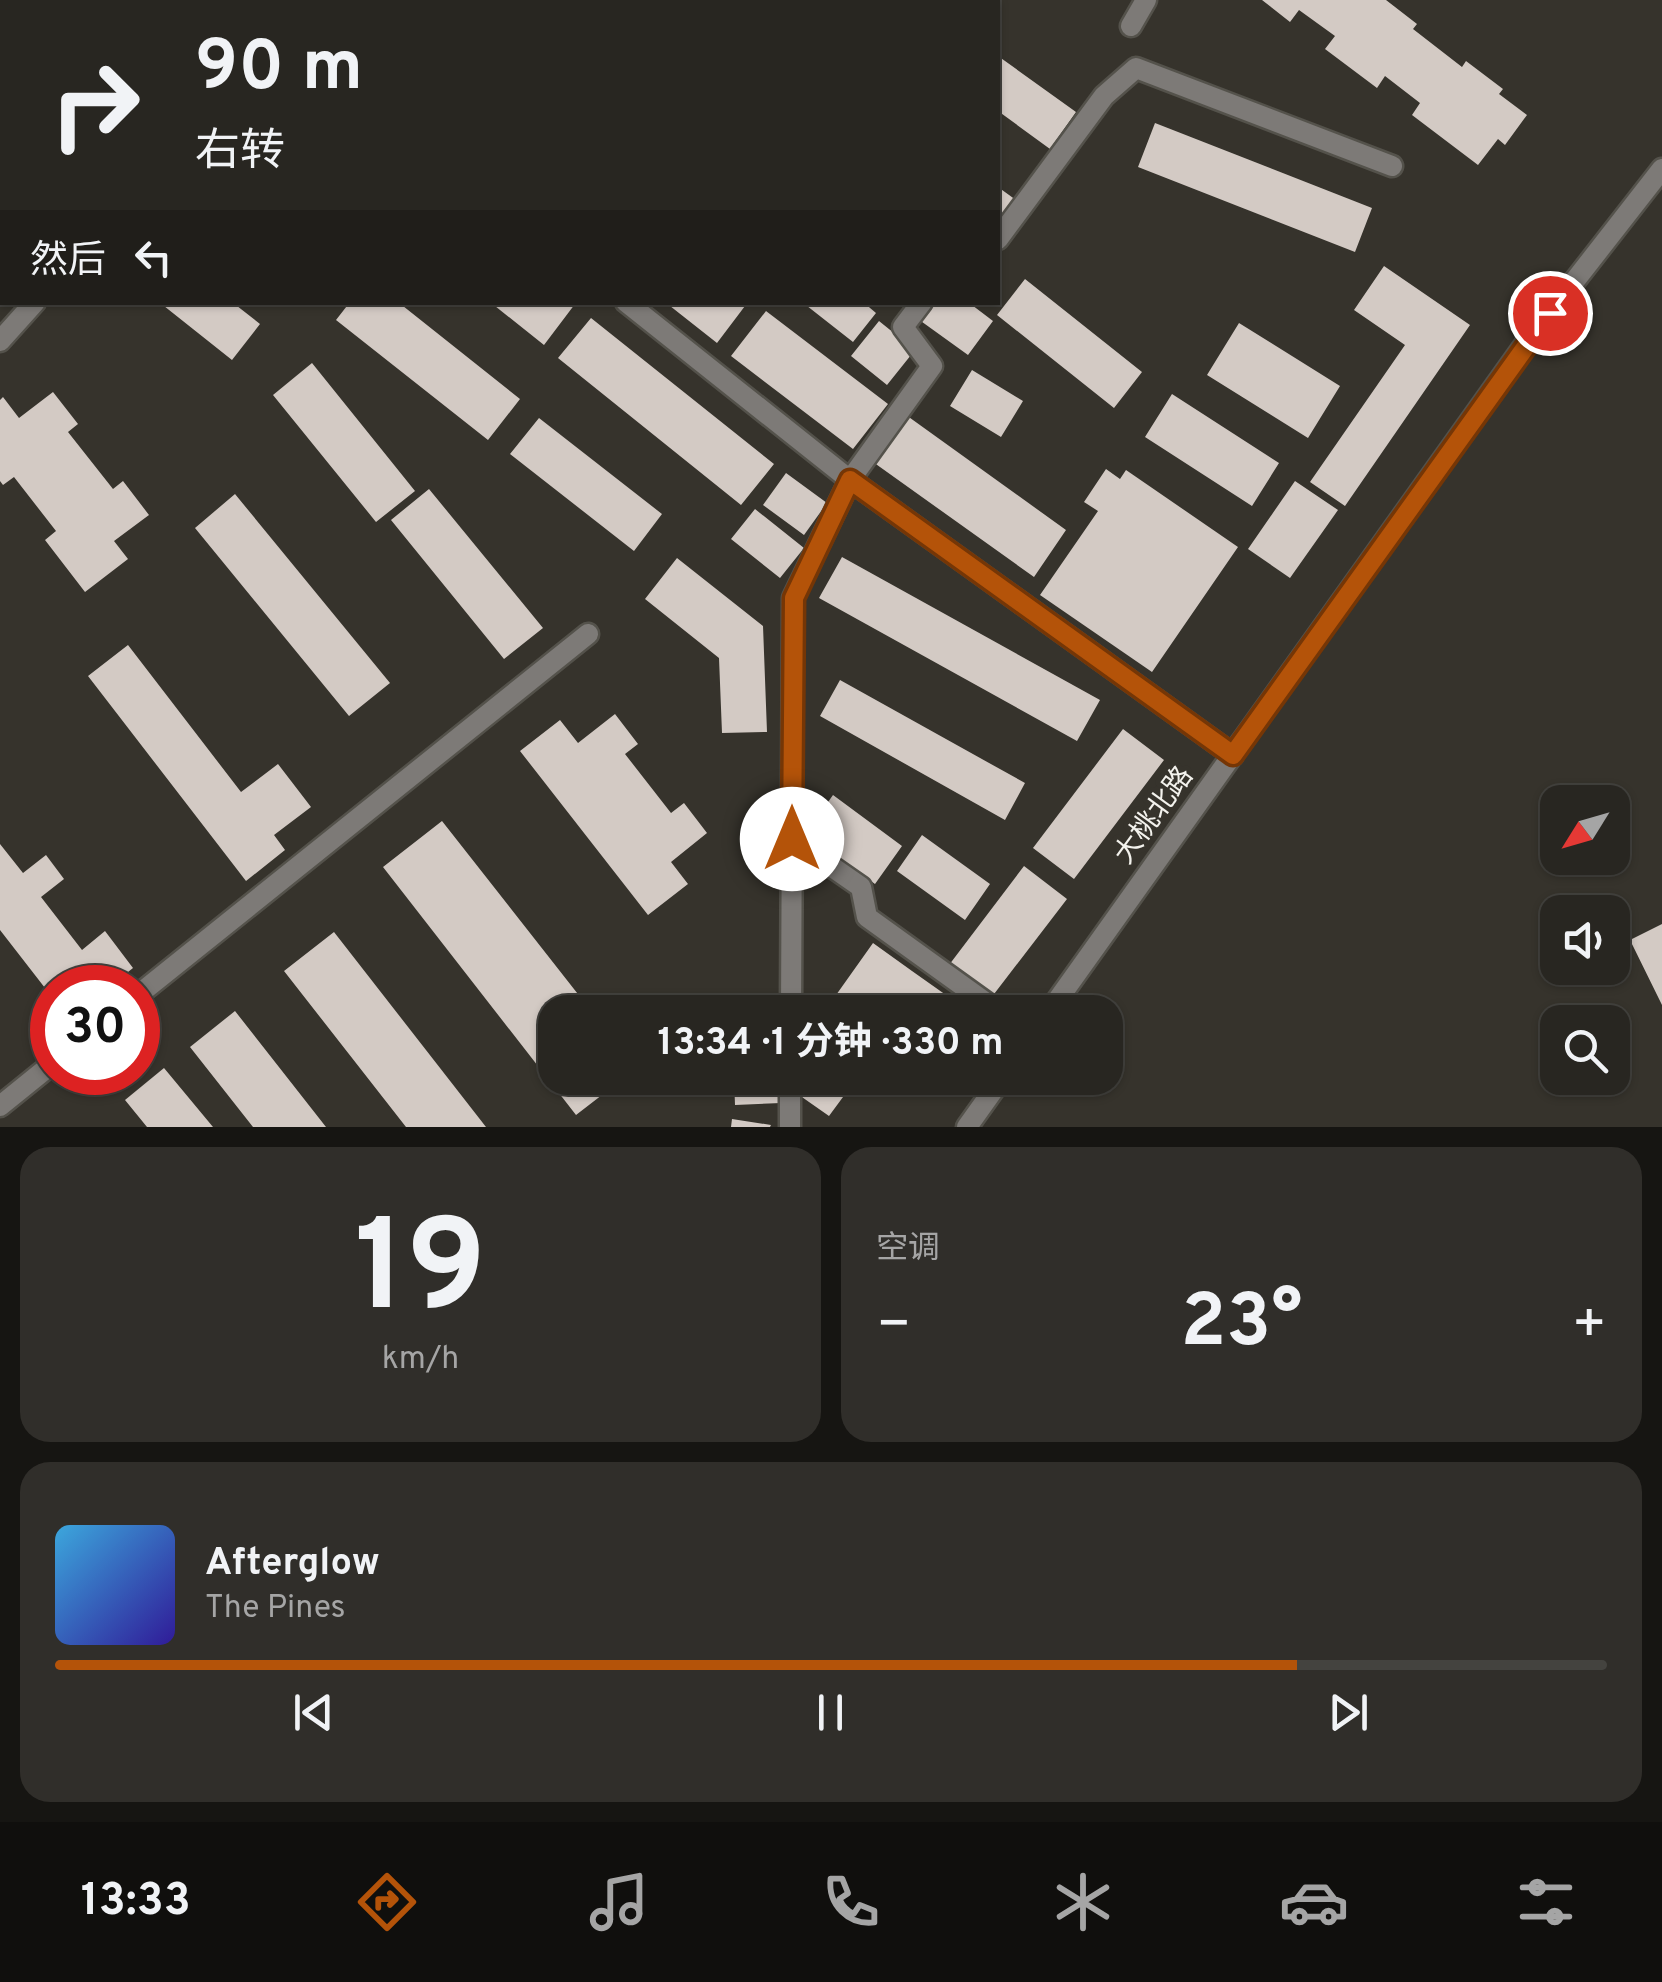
<!DOCTYPE html>
<html lang="zh">
<head>
<meta charset="utf-8">
<style>
	body { margin:0; font-family:Overpass,"Noto Sans SC",sans-serif; background:#302e2a; color:#f1f3f6; height:100vh; display:flex; flex-direction:column; font-size:38px; white-space:nowrap }
	* { box-sizing:border-box; margin:0 }
	p { font-size:32px; color:#a5a5a5 }
	.icon { flex:none; width:55px; height:55px; fill:none; stroke:currentColor; stroke-width:2; stroke-linecap:round; stroke-linejoin:round }
	.map { position:relative; height:1127px; overflow:hidden }
	.drawer { display:flex; flex-direction:column; gap:20px; padding:20px; background:#161512; flex:1 }
	.drawer>* { flex:none }
	.guide { position:absolute; left:0px; top:0px; width:1000px; height:305px; box-shadow:0 2px 8px #0004,0 0 0 2px #44433f; background:#282621; color:#f1f3f6; overflow:hidden }
	.needle { width:65px; rotate:233deg }
	.fabs { position:absolute; left:1540px; top:785px; display:grid; gap:20px }
	.fabs a { display:grid; place-items:center; width:90px; height:90px; border-radius:20px; background:#282621; box-shadow:0 2px 8px #0004,0 0 0 2px #44433f; font-size:50px }
	.speed { position:absolute; left:30px; top:965px; display:flex; gap:20px; font-size:50px; font-weight:700; text-align:center }
	.speed>* { display:grid; place-content:center; width:130px; height:130px; border-radius:50%; background:#282621; box-shadow:0 2px 8px #0004,0 0 0 2px #44433f; line-height:1 }
	.speed .limit { border:15px solid #d22; background:#fff; color:#111 }
	.pin { position:absolute; display:grid; place-items:center; width:85px; height:85px; color:#fff; margin:-42px; border:5px solid #fff; border-radius:50%; box-shadow:0 2px 10px #0007 }
	.me { position:absolute; width:110px; margin:-55px; rotate:0deg; stroke-linejoin:round; filter:drop-shadow(0 0 8px #0008) }
	.turn { display:flex; align-items:center; gap:35px; height:210px; padding:0 30px; font-size:45px }
	.turn .icon { width:130px; height:130px; stroke-width:2.5 }
	.turn b { display:block; font-size:70px; line-height:85px }
	.then { display:flex; align-items:center; height:95px; padding:0 30px; background:#0003; gap:20px; font-size:38px }
	.big { font-size:75px; font-weight:700; line-height:1.1 }
	.drawer .tile { flex:1; display:flex; flex-direction:column; justify-content:center; gap:15px; min-width:0; padding:0 35px; border-radius:30px; background:#302e2a }
	.drawer .dial { align-items:center; gap:0 }
	.dial b { font-size:130px; line-height:1 }
	.song { display:flex; align-items:center; gap:30px }
	.cover { width:120px; height:120px; border-radius:15px; background:linear-gradient(135deg,hsl(200 70% 55%),hsl(250 70% 35%)) }
	.played { height:10px; border-radius:5px; background:linear-gradient(90deg,#b45309 80%,#44433f 80%) }
	.keys { display:flex; justify-content:space-around; direction:ltr }
	.heat { display:flex; justify-content:space-between; align-items:center; font-size:55px; direction:ltr }
	.drawer .tiles { flex:1; display:grid; gap:20px; grid-template-columns:1fr 1fr }
	.tile:last-child { grid-column:span 2 }
	.trip { position:absolute; left:538px; top:995px; width:585px; height:100px; border-radius:30px; background:#282621; box-shadow:0 2px 8px #0004,0 0 0 2px #44433f; font-weight:700; line-height:100px; text-align:center }
	.tabs { display:flex; height:160px; justify-content:space-around; align-items:center; background:#100f0d; color:#a5a5a5 }
	.tabs .icon { width:70px; height:70px }
	.tabs .selected { color:#b45309 }
	.tabs b { font-size:45px; color:#f1f3f6 }
	.map>svg:first-child { display:block }
	.building { fill:#d3cac4 }
	.lines { fill:none; stroke-linecap:round; stroke-linejoin:round }
	.minor-casing { stroke:#54524b; stroke-width:25 }
	.tertiary-casing { stroke:#54524b; stroke-width:25 }
	.minor { stroke:#7d7a77; stroke-width:20 }
	.tertiary { stroke:#7d7a77; stroke-width:20 }
	.route-casing { stroke:#753606; stroke-width:25 }
	.route { stroke:#b45309; stroke-width:18 }
	.labels { text-anchor:middle; dominant-baseline:central; stroke-width:10; stroke-linejoin:round; paint-order:stroke }
	.street-label { font-size:28px; fill:#f3f2ed; stroke:#36332c }
</style>
</head>
<body>
<div class="map">
<svg width="1662" height="1127" viewBox="0 0 1662 1127">
	<rect width="100%" height="100%" fill="#36332c"/>
	<path class="building" d="M1262 0H1386L1417 24 1413 29 1462 67 1466 61 1503 89 1499 94 1527 115 1505 145 1498 139 1478 165 1412 115 1420 103 1385 76 1377 88 1325 49 1335 36 1299 10 1290 22Z
		M998 56 1076 112 1050 149 998 111Z
		M1155 123 1372 208 1355 252 1138 167Z
		M998 187 1020 203 998 235Z
		M1384 266 1470 325 1345 506 1310 482 1405 345 1354 310Z
		M1025 279 1142 372 1114 408 997 315Z
		M159 302H232L260 324 232 360Z
		M350 302H398L520 399 488 440 336 320Z
		M490 302H573L575 304 544 345Z
		M665 302H748L717 343Z
		M802 302H863L876 313 853 342Z
		M931 302H968L993 321 968 355 918 319Z
		M766 311 888 404 853 449 731 356Z
		M591 318 774 464 741 505 558 358Z
		M879 321 915 350 887 385 851 356Z
		M1239 323 1340 386 1308 438 1207 375Z
		M312 363 415 491 376 522 273 395Z
		M972 370 1023 401 1001 437 950 406Z
		M53 392 78 424 68 432 113 489 123 481 149 515 114 541 128 559 85 592 45 540 56 531 14 477 3 485 0 481V400L3 397 19 418Z
		M1172 394 1279 463 1252 506 1145 437Z
		M906 415 1066 530 1034 577 873 462Z
		M539 418 662 514 634 551 510 454Z
		M1106 469 1120 479 1126 470 1238 547 1152 672 1040 595 1098 511 1084 502Z
		M786 473 827 503 804 535 763 505Z
		M1295 481 1338 510 1290 578 1248 549Z
		M429 489 543 628 504 659 391 520Z
		M235 494 390 683 349 716 195 528Z
		M755 509 804 548 780 578 731 539Z
		M842 557 1100 700 1077 741 819 598Z
		M677 558 763 626 767 732 722 733 719 658 645 599Z
		M128 645 241 792 278 764 311 807 274 835 285 850 246 881 88 676Z
		M840 680 1025 783 1005 820 820 716Z
		M615 714 638 744 625 754 671 813 684 803 707 833 671 862 688 884 648 915 520 751 560 720 578 743Z
		M1123 729 1164 760 1074 879 1033 848Z
		M833 795 902 846 875 884 806 833Z
		M442 821 592 1012H555V1078H624L576 1115 383 867Z
		M922 835 990 884 965 920 897 871Z
		M0 844 23 873 46 855 64 879 41 897 82 950 105 931 133 968 108 988H52V997L0 930Z
		M1024 866 1067 899 991 998 949 965Z
		M1662 924V1005L1630 940Z
		M334 932 486 1127H406L284 971Z
		M873 943 912 971 970 1012H824Z
		M235 1011 326 1127H253L190 1047Z
		M164 1068 213 1127H147L125 1100Z
		M681 1078H725L724 1096 680 1094Z
		M734 1078H779L781 1103 735 1105Z
		M811 1078H857L829 1116 799 1095Z
		M732 1119 771 1125 770 1127H731Z"/>
	<g class="lines">
		<g class="minor-casing">
			<path id="minor" d="M246 0 249 2
				M702 0 706 2
				M220 2 221 0
				M1131 26 1146 0
				M998 239 1104 96 1136 68 1392 166
				M626 302 850 480 1233 755
				M0 341 35 302
				M792 839 861 887 867 917 999 1012
				M138 995 588 634
				M791 1012 793 598 850 480 932 366 903 327 922 302
				M0 1106 52 1064
				M790 1127V1078"/>
		</g>
		<g class="tertiary-casing">
			<path id="tertiary" d="M1049 1012 1527 342 1662 169
				M967 1127 1002 1078"/>
		</g>
		<use href="#minor" class="minor"/>
		<use href="#tertiary" class="tertiary"/>
	</g>
	<g class="lines">
		<g class="route-casing">
			<path id="route" d="M792 839 794 598 850 480 1233 755 1550 313"/>
		</g>
		<use href="#route" class="route"/>
	</g>
	<g class="labels">
		<g class="street-label">
			<text transform="translate(1155 816) rotate(-54)">大桃北路</text>
		</g>
	</g>
</svg>
<div class="fabs">
<a><svg class="needle" viewBox="-14 -14 28 28"><path d="M0-13l5 13h-10z" fill="#e53935"/><path d="M0 13l5-13h-10z" fill="#a5a5a5"/></svg></a>
<a><svg class="icon" aria-label="sound" viewBox="0 0 24 24"><path d="M4 9h4l5-4v14l-5-4H4zM17 9q2 3 0 6"/></svg></a>
<a><svg class="icon" aria-label="search" viewBox="0 0 24 24"><circle cx="10" cy="10" r="6"/><path d="M15 15l6 6"/></svg></a>
</div>
<div class="speed"><div class="limit">30</div></div>
<div class="pin" style="left:1550px;top:313px;background:#d93025"><svg class="icon" aria-label="arrive" viewBox="0 0 24 24"><path d="M6 21V4h12l-3 4 3 4H6"/></svg></div>
<svg class="me" style="left:792px;top:839px" viewBox="-20 -20 40 40"><circle r="19" fill="#fff"/><path d="M0-13L10 11 0 6-10 11z" fill="#b45309"/></svg>
<div class="trip">13:34 · 1 分钟 · 330 m</div>
<div class="guide">
<div class="turn"><svg class="icon" aria-label="right" viewBox="0 0 24 24"><path d="M7 20v-9h11M14 6l5 5-5 5"/></svg><div><b>90 m</b>右转</div></div>
<div class="then">然后<svg class="icon" aria-label="left" viewBox="0 0 24 24"><path d="M17 20v-9H6M10 6l-5 5 5 5"/></svg></div>
</div>
</div>
<section class="drawer">
<div class="tiles">
<div class="tile dial"><b>19</b><p>km/h</p></div>
<div class="tile"><p>空调</p>
<div class="heat"><a>−</a><b class="big">23°</b><a>+</a></div>
</div>
<div class="tile">
<div class="song"><i class="cover"></i><div><b>Afterglow</b><p>The Pines</p></div></div>
<div class="played"></div>
<div class="keys"><svg class="icon" aria-label="previous" viewBox="0 0 24 24"><path d="M18 5L8 12l10 7zM5 5v14"/></svg><svg class="icon" aria-label="pause" viewBox="0 0 24 24"><path d="M8 5v14M16 5v14"/></svg><svg class="icon" aria-label="next" viewBox="0 0 24 24"><path d="M6 5l10 7-10 7zM19 5v14"/></svg></div>
</div>
</div>
</section>
<nav class="tabs">
<b>13:33</b>
<svg class="icon selected" aria-label="directions" viewBox="0 0 24 24"><path d="M12 3l9 9-9 9-9-9zM9 14v-3h6M13 9l2 2-2 2"/></svg>
<svg class="icon" aria-label="music" viewBox="0 0 24 24"><path d="M9 18V5l10-2v13"/><circle cx="6" cy="18" r="3"/><circle cx="16" cy="16" r="3"/></svg>
<svg class="icon" aria-label="phone" viewBox="0 0 24 24"><path d="M5 4h4l2 5-3 2q2 4 5 5l2-3 5 2v4C11 20 4 13 5 4z"/></svg>
<svg class="icon" aria-label="climate" viewBox="0 0 24 24"><path d="M12 3v18M4 7l16 10M4 17L20 7"/></svg>
<svg class="icon" aria-label="car" viewBox="0 0 24 24"><path d="M5 17H2v-5l4-1 3-4h7l3 4 3 1v5h-3M9 17h6M6 11h13"/><circle cx="7" cy="17" r="2"/><circle cx="17" cy="17" r="2"/></svg>
<svg class="icon" aria-label="filters" viewBox="0 0 24 24"><path d="M4 7h16M4 17h16"/><circle cx="9" cy="7" r="2"/><circle cx="15" cy="17" r="2"/></svg>
</nav>
</body>
</html>
